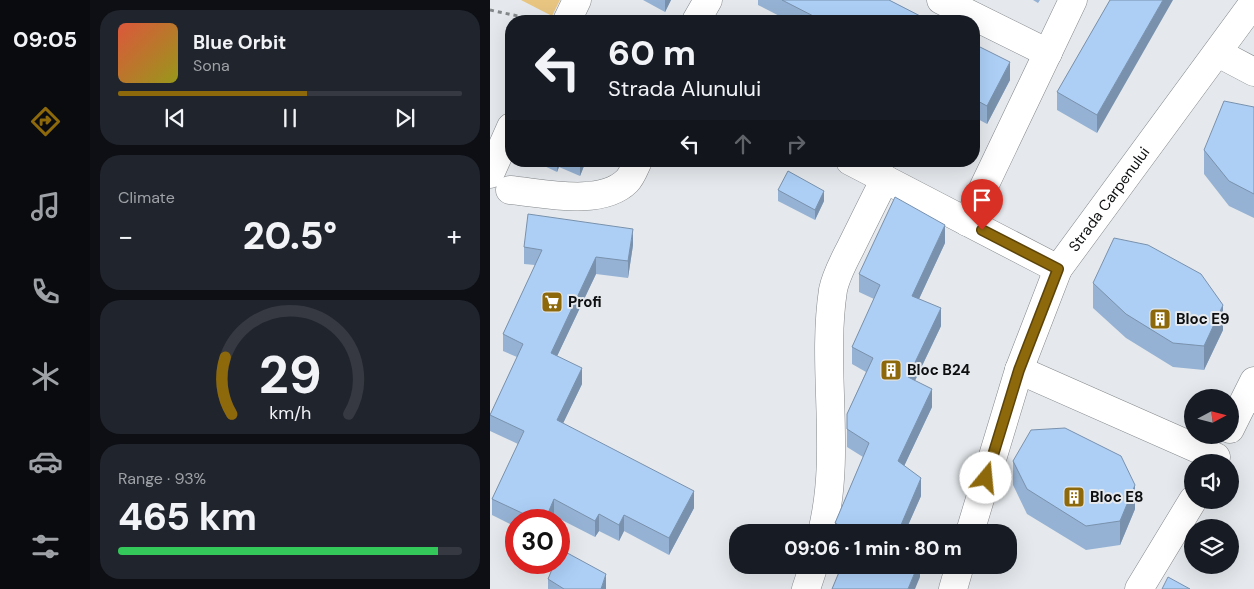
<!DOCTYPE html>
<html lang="en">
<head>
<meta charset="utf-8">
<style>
	body { margin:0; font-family:"DM Sans",sans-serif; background:#20242c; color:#f1f3f6; height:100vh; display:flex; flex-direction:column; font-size:19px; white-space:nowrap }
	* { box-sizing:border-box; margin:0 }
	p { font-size:16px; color:#9ea1a6 }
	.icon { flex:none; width:28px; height:28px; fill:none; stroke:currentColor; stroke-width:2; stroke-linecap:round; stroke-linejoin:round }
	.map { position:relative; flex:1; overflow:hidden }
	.side { display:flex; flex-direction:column; gap:10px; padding:10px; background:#0d0f14; width:400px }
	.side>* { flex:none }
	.hud { position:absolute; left:15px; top:15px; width:475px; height:152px; border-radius:20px; box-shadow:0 5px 20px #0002; background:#171b24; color:#f1f3f6; overflow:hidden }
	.needle { width:32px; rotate:83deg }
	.controls { position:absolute; left:694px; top:389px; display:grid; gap:10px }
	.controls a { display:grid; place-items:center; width:55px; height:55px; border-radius:50%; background:#171b24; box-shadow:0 5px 20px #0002; font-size:25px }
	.speed { position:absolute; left:15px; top:509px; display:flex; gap:10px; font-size:25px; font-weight:700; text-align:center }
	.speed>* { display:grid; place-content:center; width:65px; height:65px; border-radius:50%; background:#171b24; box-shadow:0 5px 20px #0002; line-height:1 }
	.speed .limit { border:8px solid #d22; background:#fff; color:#111 }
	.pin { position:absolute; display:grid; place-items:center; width:42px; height:42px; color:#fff; margin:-51px -21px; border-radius:50% 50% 50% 0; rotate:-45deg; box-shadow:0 0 5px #0007 }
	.pin .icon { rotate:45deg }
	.me { position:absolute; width:55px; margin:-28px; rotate:17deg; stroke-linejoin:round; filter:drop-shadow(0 0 4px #0008) }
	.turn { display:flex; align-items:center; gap:18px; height:105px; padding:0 20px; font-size:22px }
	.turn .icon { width:65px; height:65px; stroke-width:2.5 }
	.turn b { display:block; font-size:35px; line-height:42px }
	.lanes { display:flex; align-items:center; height:48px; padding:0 20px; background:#0003; justify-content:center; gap:25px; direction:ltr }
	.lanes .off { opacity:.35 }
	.big { font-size:38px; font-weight:800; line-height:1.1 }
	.side .card { flex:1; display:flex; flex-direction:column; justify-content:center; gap:8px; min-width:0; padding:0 18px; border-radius:20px; background:#20242c }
	.side .dial { align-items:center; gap:0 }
	.dial svg { height:130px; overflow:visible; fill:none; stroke:#363941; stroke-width:7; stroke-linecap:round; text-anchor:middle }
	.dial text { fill:#f1f3f6; stroke:none }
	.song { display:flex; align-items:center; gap:15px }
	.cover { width:60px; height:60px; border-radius:8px; background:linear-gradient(135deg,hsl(10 70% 55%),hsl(60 70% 35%)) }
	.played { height:5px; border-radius:2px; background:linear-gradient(90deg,#8d690c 55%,#363941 55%) }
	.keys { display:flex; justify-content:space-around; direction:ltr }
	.heat { display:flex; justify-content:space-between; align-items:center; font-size:28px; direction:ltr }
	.charge { height:8px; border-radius:4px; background:linear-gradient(90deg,#34c759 93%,#363941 0) }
	.trip { position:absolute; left:239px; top:524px; width:288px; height:50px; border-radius:20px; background:#171b24; box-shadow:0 5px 20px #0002; font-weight:800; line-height:50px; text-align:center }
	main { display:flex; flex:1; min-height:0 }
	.dock { display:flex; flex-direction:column; width:90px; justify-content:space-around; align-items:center; background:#090b0e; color:#9ea1a6 }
	.dock .icon { width:35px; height:35px }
	.dock .selected { color:#8d690c }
	.dock b { font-size:22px; color:#f1f3f6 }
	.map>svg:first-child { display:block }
	.green { fill:#e8c581 }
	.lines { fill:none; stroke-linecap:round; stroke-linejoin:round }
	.minor-casing { stroke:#83878a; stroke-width:29 }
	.path { stroke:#84878a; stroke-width:3; stroke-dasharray:4 4; stroke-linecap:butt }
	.minor { stroke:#fff; stroke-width:28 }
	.wall { fill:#95b2d4 }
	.shaded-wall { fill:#7991ac }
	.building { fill:#adcff6; stroke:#7991ac }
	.route-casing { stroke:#5c4408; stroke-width:12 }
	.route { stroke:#8d690c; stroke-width:9 }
	.labels { text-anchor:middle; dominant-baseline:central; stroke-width:4; stroke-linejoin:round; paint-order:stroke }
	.street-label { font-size:15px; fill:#0d0e0f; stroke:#e5e9ed }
	.poi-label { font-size:15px; font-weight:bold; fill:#0d0e0f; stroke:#e5e9ed; text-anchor:start }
</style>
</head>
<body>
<main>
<nav class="dock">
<b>09:05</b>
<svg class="icon selected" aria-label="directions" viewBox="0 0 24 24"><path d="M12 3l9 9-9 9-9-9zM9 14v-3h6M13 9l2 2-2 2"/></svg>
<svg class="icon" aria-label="music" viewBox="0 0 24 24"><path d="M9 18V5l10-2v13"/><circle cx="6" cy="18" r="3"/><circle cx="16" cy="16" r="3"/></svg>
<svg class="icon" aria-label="phone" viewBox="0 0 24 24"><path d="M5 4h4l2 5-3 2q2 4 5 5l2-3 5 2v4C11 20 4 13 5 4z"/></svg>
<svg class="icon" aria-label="climate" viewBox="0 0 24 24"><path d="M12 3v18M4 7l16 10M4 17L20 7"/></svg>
<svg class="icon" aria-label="car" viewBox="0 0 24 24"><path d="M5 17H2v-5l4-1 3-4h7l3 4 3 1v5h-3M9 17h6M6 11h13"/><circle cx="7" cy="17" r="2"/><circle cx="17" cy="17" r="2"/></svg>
<svg class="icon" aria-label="filters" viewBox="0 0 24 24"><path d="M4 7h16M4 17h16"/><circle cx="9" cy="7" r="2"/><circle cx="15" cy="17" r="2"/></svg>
</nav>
<section class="side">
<div class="card">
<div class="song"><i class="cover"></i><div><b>Blue Orbit</b><p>Sona</p></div></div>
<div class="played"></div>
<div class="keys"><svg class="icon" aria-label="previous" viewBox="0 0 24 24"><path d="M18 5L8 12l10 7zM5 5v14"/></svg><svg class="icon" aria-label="pause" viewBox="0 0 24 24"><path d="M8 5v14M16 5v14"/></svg><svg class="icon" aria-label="next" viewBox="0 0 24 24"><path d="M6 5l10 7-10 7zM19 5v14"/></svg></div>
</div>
<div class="card"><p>Climate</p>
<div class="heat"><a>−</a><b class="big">20.5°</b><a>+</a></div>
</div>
<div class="card dial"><svg viewBox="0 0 100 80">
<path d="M14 69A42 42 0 1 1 86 69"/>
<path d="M14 69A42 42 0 0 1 10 34" stroke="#8d690c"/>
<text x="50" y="56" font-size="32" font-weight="700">29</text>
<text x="50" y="72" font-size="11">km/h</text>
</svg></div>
<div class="card"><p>Range · 93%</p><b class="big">465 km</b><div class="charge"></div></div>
</section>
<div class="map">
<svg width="764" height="589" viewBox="0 0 764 589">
	<rect width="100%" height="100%" fill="#e5e9ed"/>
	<path class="green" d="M31 0H70L62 16Z"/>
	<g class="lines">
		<g class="minor-casing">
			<g id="minor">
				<path d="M451 0 558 53"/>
				<path d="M77 21 87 0"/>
				<path d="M206 21 218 0"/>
				<path d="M728 53 764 72"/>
				<path d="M360 161 568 269"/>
				<path d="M0 174 21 127"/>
				<path d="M20 190C53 193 111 207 137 181 142 176 145 167 148 161"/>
				<path d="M477 222 583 0"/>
				<path d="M529 370 726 457"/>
				<path d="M740 429 764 381"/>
				<path d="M332 532C352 452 331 369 343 290 346 275 354 261 361 247 372 225 383 202 395 179"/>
				<path id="s1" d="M480 532 529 370 568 269 764 2"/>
				<path d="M316 589 324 565"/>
				<path d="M463 589 470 565"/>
				<path d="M649 589 703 500"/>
			</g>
		</g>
		<path class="path" d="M0 10 51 21"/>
		<use href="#minor" class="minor"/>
	</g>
	<path class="wall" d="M153 0H181L175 12Z
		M268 0H399L440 21H299L268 5Z
		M543 0H550L548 3Z
		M620 0 607 133 567 110V92Z
		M484 44 520 80 497 124 484 117Z
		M764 107V218L739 206 714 174V150Z
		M48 161H96L90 176 69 167 67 172 48 163Z
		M288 190 334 201 325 220 288 201Z
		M455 243 429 299 451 326 425 381 442 407 414 466 431 496 415 532H345V523L373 457 357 447V414L376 372 362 364V347L384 299 369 292V274Z
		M143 245 138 278 106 274 67 356 92 384 73 423 204 508 179 555 134 531 129 541 109 531 105 537 64 516 62 520H26V527L2 515V499L28 444 0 431V415L27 357 13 351V334L45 265 34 264V247Z
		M603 283 733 330 714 370 683 367 636 338 603 308Z
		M523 461 645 509 630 545 596 550 537 514 523 485Z
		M58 579 116 589H58Z"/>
	<path class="shaded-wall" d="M175 0H181L175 12Z
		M673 0H683L607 133V115Z
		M520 62V80L497 124V106Z
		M67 161H69V167L67 172Z
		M90 161H96L90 176Z
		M334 191V201L325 220V210Z
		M455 225V243L422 314V296Z
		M143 229V245L138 278V261Z
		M106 257V274L61 369V353Z
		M733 305V330L714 370V346Z
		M451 308V326L418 395V377Z
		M92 368V384L67 436V420Z
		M442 389V407L408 479V461Z
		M431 478V496L415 532H408Z
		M645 485V509L630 545V521Z
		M204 491V508L179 555V538Z
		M64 499V516L62 520H55Z
		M109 514V531L105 537V521Z
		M134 515V531L129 541V525Z
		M428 565H430V577L425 589H418Z
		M116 574V589H111Z"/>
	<path class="building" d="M292 0H399L440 21H333Z
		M620 0H673L607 115 567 92Z
		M484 44 520 62 497 106 484 99Z
		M734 101 764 107V194L739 181 714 150Z
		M298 171 334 191 325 210 288 190Z
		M405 197 455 225 422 296 451 308 418 377 442 389 408 461 431 478 408 532H361L345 523 379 443 357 429V414L383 358 362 347 390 285 369 274Z
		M38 214 143 229 138 261 106 257 61 353 92 368 67 420 204 491 179 538 134 515 129 525 109 514 105 521 64 499 55 520H47L2 499 34 431 0 415 33 344 13 334 52 250 34 247Z
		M624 238 658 245 711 274 733 305 714 346 683 343 636 314 603 283Z
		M575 428 631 456 645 485 630 521 596 526 537 489 523 461 541 430Z
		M70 549 116 574 111 589H74L58 579 65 562H69V552Z
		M352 565H428L418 589H342Z
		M678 577 700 589H672Z"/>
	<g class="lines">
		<g class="route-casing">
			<path id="route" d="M492 230 568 269 529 370 496 478"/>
		</g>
		<use href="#route" class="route"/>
	</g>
	<defs>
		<g id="supermarket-square" transform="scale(1.125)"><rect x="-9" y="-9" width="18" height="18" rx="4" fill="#8d690c" stroke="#e5e9ed"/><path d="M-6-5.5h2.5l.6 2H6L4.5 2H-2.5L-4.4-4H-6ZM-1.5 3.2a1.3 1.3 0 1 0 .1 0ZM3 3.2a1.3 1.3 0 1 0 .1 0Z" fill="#fff"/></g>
		<g id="building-square" transform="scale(1.125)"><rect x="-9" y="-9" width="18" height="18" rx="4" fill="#8d690c" stroke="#e5e9ed"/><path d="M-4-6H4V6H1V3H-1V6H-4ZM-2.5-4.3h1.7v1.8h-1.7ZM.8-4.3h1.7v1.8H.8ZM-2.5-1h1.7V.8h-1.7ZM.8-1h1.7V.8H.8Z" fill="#fff"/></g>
	</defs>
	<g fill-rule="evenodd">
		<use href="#supermarket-square" x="62" y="302"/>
		<use href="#building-square" x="670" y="319"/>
		<use href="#building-square" x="401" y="370"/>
		<use href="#building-square" x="584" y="497"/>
	</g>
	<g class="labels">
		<g class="street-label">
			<text stroke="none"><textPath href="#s1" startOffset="364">Strada Carpenului</textPath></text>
		</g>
		<g class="poi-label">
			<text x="78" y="302">Profi</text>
			<text x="686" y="319">Bloc E9</text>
			<text x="417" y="370">Bloc B24</text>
			<text x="600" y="497">Bloc E8</text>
		</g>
	</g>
</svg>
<div class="controls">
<a><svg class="needle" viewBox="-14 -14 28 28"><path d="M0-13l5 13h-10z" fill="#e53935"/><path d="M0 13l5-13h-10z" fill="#9ea1a6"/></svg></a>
<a><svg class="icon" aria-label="sound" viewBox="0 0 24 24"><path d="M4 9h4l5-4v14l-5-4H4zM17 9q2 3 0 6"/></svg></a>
<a><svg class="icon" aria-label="layers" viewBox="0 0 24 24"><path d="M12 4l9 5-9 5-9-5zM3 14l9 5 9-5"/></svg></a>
</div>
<div class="speed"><div class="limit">30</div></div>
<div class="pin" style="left:492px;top:230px;background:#d93025"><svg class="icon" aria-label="arrive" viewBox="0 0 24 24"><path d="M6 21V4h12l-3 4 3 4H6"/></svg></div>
<svg class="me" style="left:496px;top:478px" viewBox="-20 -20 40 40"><circle r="19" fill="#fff"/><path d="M0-13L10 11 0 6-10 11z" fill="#8d690c"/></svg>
<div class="trip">09:06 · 1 min · 80 m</div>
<div class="hud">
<div class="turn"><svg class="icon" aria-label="left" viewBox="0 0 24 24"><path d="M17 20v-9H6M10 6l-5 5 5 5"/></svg><div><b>60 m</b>Strada Alunului</div></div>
<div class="lanes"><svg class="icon" aria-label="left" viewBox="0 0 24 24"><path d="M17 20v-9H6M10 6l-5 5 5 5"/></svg><svg class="icon off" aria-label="ahead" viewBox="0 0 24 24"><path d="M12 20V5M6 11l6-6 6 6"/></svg><svg class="icon off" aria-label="right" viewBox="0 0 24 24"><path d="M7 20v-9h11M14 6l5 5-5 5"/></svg></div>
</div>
</div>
</main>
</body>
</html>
